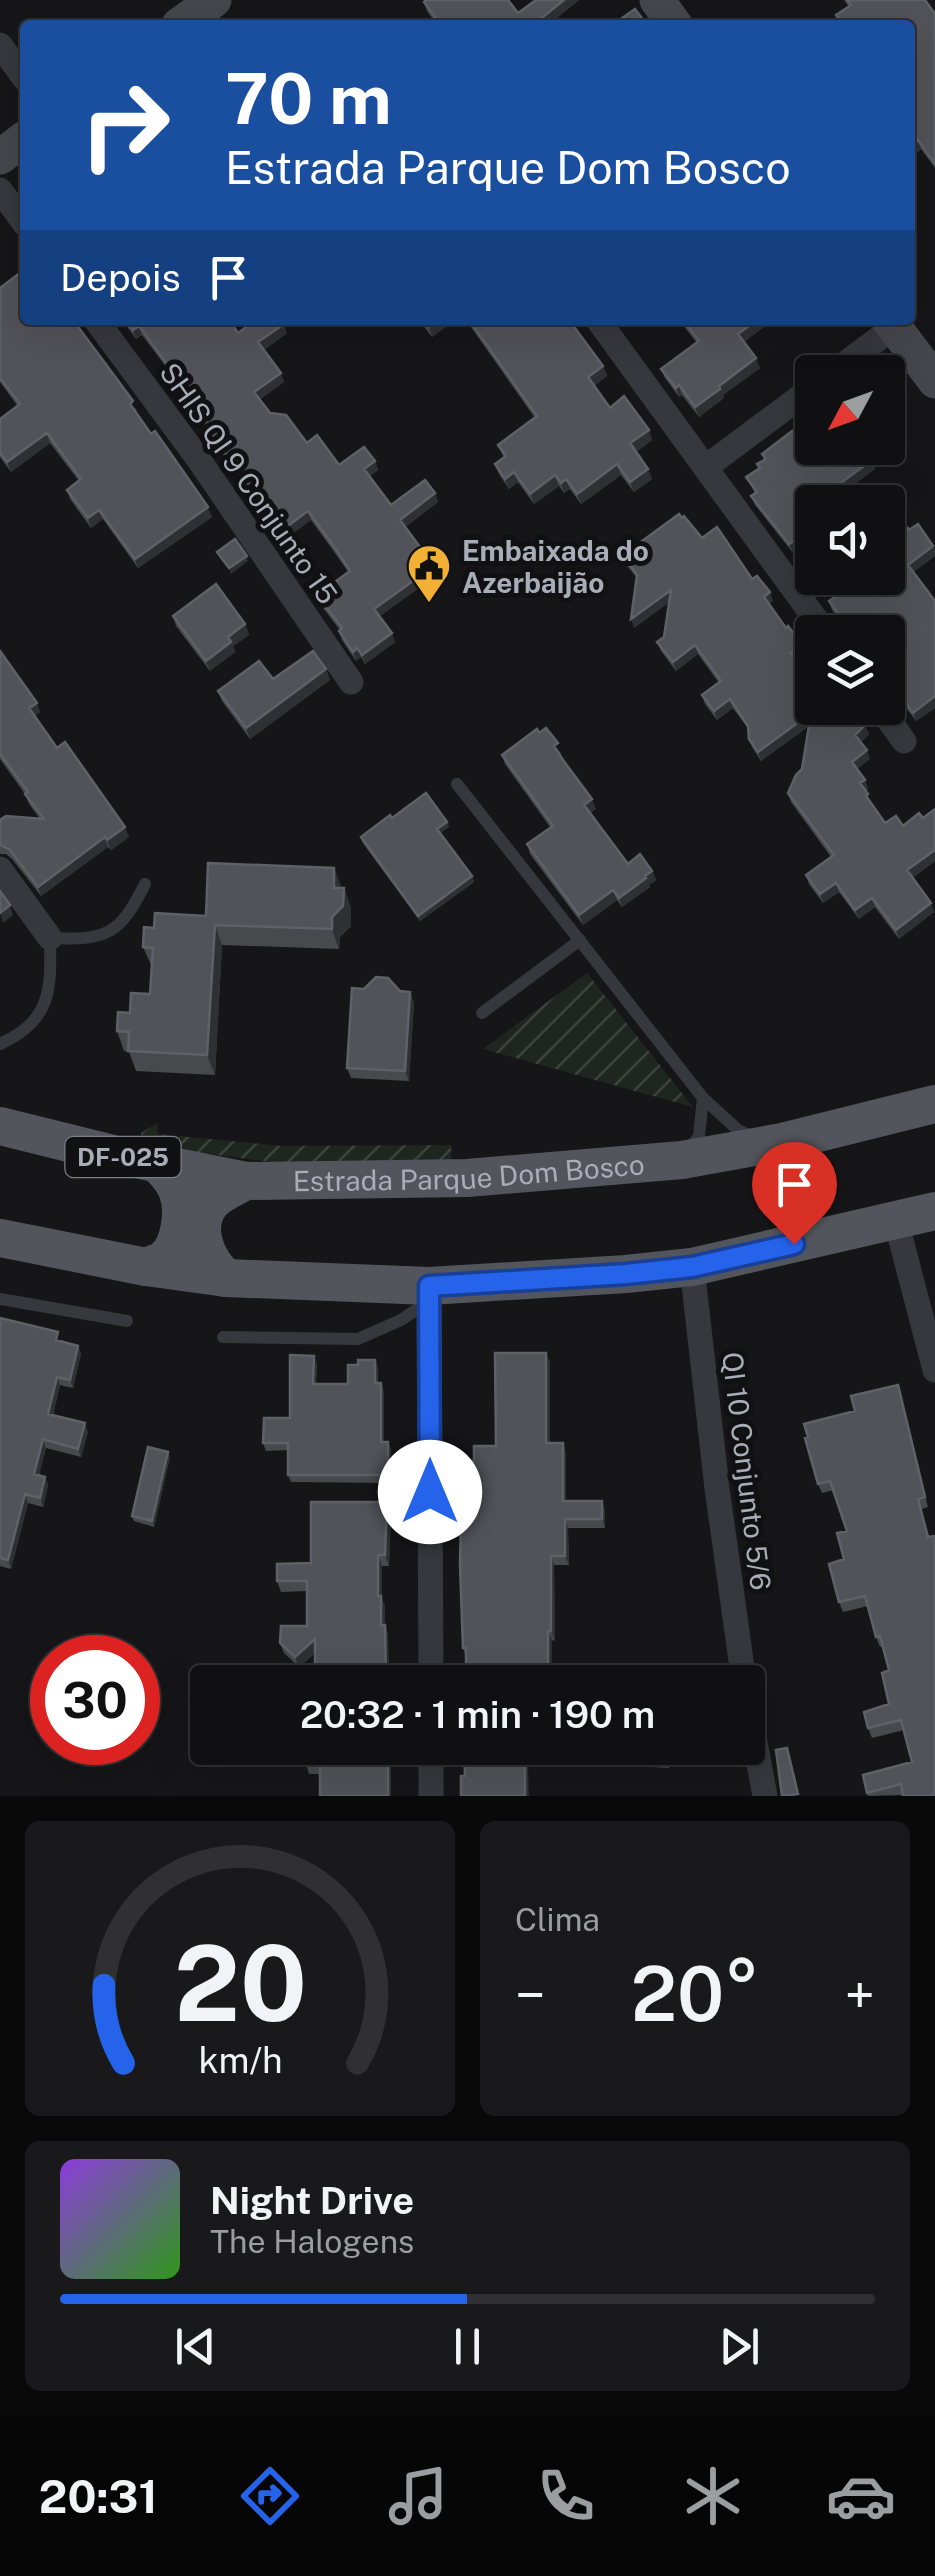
<!DOCTYPE html>
<html lang="pt">
<head>
<meta charset="utf-8">
<style>
	body { margin:0; font-family:"Public Sans",sans-serif; background:#19191b; color:#f1f3f6; height:100vh; display:flex; flex-direction:column; font-size:38px; white-space:nowrap }
	* { box-sizing:border-box; margin:0 }
	p { font-size:32px; color:#9c9d9f }
	.icon { flex:none; width:55px; height:55px; fill:none; stroke:currentColor; stroke-width:2; stroke-linecap:round; stroke-linejoin:round }
	.map { position:relative; height:1796px; overflow:hidden }
	.drawer { display:flex; flex-direction:column; gap:25px; padding:25px; background:#09090a; flex:1 }
	.drawer>* { flex:none }
	.guide { position:absolute; left:20px; top:20px; width:895px; height:305px; border-radius:10px; box-shadow:0 10px 40px #0002,0 0 0 2px #303032; background:#1a4fa0; color:#fff; overflow:hidden }
	.needle { width:65px; rotate:229deg }
	.tools { position:absolute; left:795px; top:355px; display:grid; gap:20px }
	.tools a { display:grid; place-items:center; width:110px; height:110px; border-radius:10px; background:#101012; box-shadow:0 10px 40px #0002,0 0 0 2px #303032; font-size:50px }
	.speed { position:absolute; left:30px; top:1635px; display:flex; gap:20px; font-size:50px; font-weight:700; text-align:center }
	.speed>* { display:grid; place-content:center; width:130px; height:130px; border-radius:50%; background:#101012; box-shadow:0 10px 40px #0002,0 0 0 2px #303032; line-height:1 }
	.speed .limit { border:15px solid #d22; background:#fff; color:#111 }
	.pin { position:absolute; display:grid; place-items:center; width:85px; height:85px; color:#fff; margin:-102px -42px; border-radius:50% 50% 50% 0; rotate:-45deg; box-shadow:0 0 10px #0007 }
	.pin .icon { rotate:45deg }
	.me { position:absolute; width:110px; margin:-55px; rotate:0deg; stroke-linejoin:round; filter:drop-shadow(0 0 8px #0008) }
	.turn { display:flex; align-items:center; gap:35px; height:210px; padding:0 40px; font-size:45px }
	.turn .icon { width:130px; height:130px; stroke-width:2.5 }
	.turn b { display:block; font-size:70px; line-height:85px }
	.then { display:flex; align-items:center; height:95px; padding:0 40px; background:#0003; gap:20px; font-size:38px }
	.big { font-size:75px; font-weight:600; line-height:1.1 }
	.drawer .widget { flex:1; display:flex; flex-direction:column; justify-content:center; gap:15px; min-width:0; padding:0 35px; border-radius:15px; background:#19191b }
	.drawer .dial { align-items:center; gap:0 }
	.dial svg { height:260px; overflow:visible; fill:none; stroke:#303032; stroke-width:7; stroke-linecap:round; text-anchor:middle }
	.dial text { fill:#f1f3f6; stroke:none }
	.song { display:flex; align-items:center; gap:30px }
	.cover { width:120px; height:120px; border-radius:15px; background:linear-gradient(135deg,hsl(270 70% 55%),hsl(110 70% 35%)) }
	.played { height:10px; border-radius:5px; background:linear-gradient(90deg,#2563eb 50%,#303032 50%) }
	.keys { display:flex; justify-content:space-around; direction:ltr }
	.heat { display:flex; justify-content:space-between; align-items:center; font-size:55px; direction:ltr }
	.drawer .tiles { flex:1; display:grid; gap:25px; grid-template-columns:1fr 1fr }
	.widget:last-child { grid-column:span 2 }
	.trip { position:absolute; left:190px; top:1665px; width:575px; height:100px; border-radius:10px; background:#101012; box-shadow:0 10px 40px #0002,0 0 0 2px #303032; font-weight:600; line-height:100px; text-align:center }
	.dock { display:flex; height:160px; justify-content:space-around; align-items:center; background:#060607; color:#9c9d9f }
	.dock .icon { width:70px; height:70px }
	.dock .selected { color:#2563eb }
	.dock b { font-size:45px; color:#f1f3f6 }
	.map>svg:first-child { display:block }
	.garden { fill:url(#garden-furrows) }
	.lines { fill:none; stroke-linecap:round; stroke-linejoin:round }
	.lane { stroke:#37383d; stroke-width:12 }
	.street { stroke:#37383d; stroke-width:25 }
	.secondary { stroke:#45474d; stroke-width:35 }
	.primary { stroke:#53555c; stroke-width:38 }
	.wall { fill:#47494d }
	.shaded-wall { fill:#2f3033 }
	.building { fill:#525359; stroke:#5f6168; stroke-width:2.5 }
	.route-casing { stroke:#184099; stroke-width:25 }
	.route { stroke:#2563eb; stroke-width:18 }
	.labels { text-anchor:middle; dominant-baseline:central; stroke-width:10; stroke-linejoin:round; paint-order:stroke }
	.shield { fill:#111113; stroke:#7b7e86; stroke-width:2.5 }
	.shield-label { font-size:25px; font-weight:bold; fill:#a8adb8 }
	.street-label { font-size:28px; fill:#a8adb8; stroke:#111113 }
	.poi-label { font-size:28px; font-weight:bold; fill:#a8adb8; stroke:#111113; text-anchor:start }
</style>
</head>
<body>
<div class="map">
<svg width="935" height="1796" viewBox="0 0 935 1796">
	<defs>
		<pattern id="garden-furrows" width="10" height="10" patternUnits="userSpaceOnUse" patternTransform="scale(2.5)"><rect width="10" height="10" fill="#1e261f"/><path d="M-1 1l2-2M0 10L10 0M9 11l2-2" fill="none" stroke="#3c433d"/></pattern>
	</defs>
	<rect width="100%" height="100%" fill="#161618"/>
	<path class="garden" d="M587 973 693 1107 483 1049Z
		M157 1123 158 1134 282 1146 451 1145 452 1168 287 1164 141 1145V1133Z"/>
	<g class="lines">
		<path class="lane" d="M457 784 703 1098 738 1130 755 1138
			M482 1013 580 940
			M0 1044C52 1020 51 990 50 938 107 941 120 934 145 884
			M687 1152 699 1136 703 1098
			M0 1299 127 1321
			M223 1337 358 1339 401 1320 429 1301"/>
		<path class="street" d="M0 45 25 79
			M0 190 25 224
			M96 320 197 457 351 682
			M598 320 825 632
			M834 372 894 327
			M706 467 812 388
			M880 708 904 741
			M0 869 50 938
			M896 1221 935 1370
			M692 1267 717 1488 744 1682
			M429 1286 431 1682
			M748 1705 765 1796
			M431 1748V1796"/>
		<path class="secondary" d="M657 0 675 25
			M179 25 214 0
			M0 157 25 138
			M889 320 935 381"/>
		<g class="primary">
			<path id="s1" d="M0 1126 121 1156 246 1181 467 1178 682 1160 782 1142 935 1104"/>
			<path d="M0 1238 146 1267 226 1278 429 1286 626 1274 692 1267 935 1211"/>
			<path d="M146 1267C152 1264 158 1263 162 1260 181 1248 185 1209 177 1190 173 1179 164 1171 157 1163"/>
			<path d="M226 1278C206 1260 192 1227 211 1203 220 1193 235 1187 246 1181"/>
		</g>
	</g>
	<path class="wall" d="M536 0H579L548 25H437L427 11 424 2 518 13Z
		M844 0H922L935 14V168L921 149 914 155 910 149V25H840L836 15 849 7Z
		M0 288 137 410 135 411 212 517 138 568 103 519 91 528 70 499 67 490 79 481 50 443 11 472 0 457V419L17 405 0 382Z
		M122 320H229L238 333H287L264 350 284 382 260 399 270 413 307 443 339 465 375 461 378 470 370 476 391 505 435 493 438 502 405 527 437 575 380 616 395 642 365 664 361 657 356 661 342 640 339 631 340 630 320 604 317 595 348 572 340 560 311 520 284 540 216 446 213 438 170 377 167 368 142 335 136 339Z
		M419 320H455L432 337Z
		M466 320H569L603 366 607 376 594 386 610 408 649 430 652 440 636 452 648 469 652 479 634 492 621 475 581 504 570 489 564 493 559 486 534 504 518 482 509 489 499 474 495 464 504 458 498 445 535 418Z
		M679 320H764L766 325 744 342 760 368 723 395 724 398 699 417 682 395 679 397 665 378 661 369 697 343Z
		M795 435 812 448 847 459 872 460 875 469 848 489 812 502V557L805 547H801L793 553 755 505 751 496 755 493 746 477 759 469 757 464 764 460 762 454Z
		M909 530 933 546 935 551V556L913 572 935 602V708L916 721 888 684V632H849L832 610 829 601 833 598 819 578H888L894 538Z
		M702 538 752 579 773 601 769 604 806 654 797 660 812 708H848L847 718 869 734 861 742 870 759 857 769 865 780 868 789 866 791 871 804 885 823 903 826 935 861 912 878 934 912 899 939 875 907 859 919 839 892 823 903 809 884 806 875 831 857 791 802 788 793 802 769 809 726 761 761 752 747 749 739V730L733 708 717 720 705 704 702 695 719 683 698 654 676 671 661 651 657 642 664 637 669 602 634 628 637 578 628 567 625 558Z
		M173 616 245 624 249 635 233 646 235 652 210 671 176 626Z
		M0 651 40 712 35 716 57 748 129 837 111 850 108 847 41 896 12 859 6 854H0V820L40 819 29 804 25 794 0 759Z
		M326 669 330 680 250 739 222 701 218 691Z
		M539 733 561 753 560 754 596 809 590 813 628 864 652 871 656 880 649 885 650 887 622 907 617 900 583 925 530 854 527 844 550 827 505 764 502 755Z
		M392 818 447 822 449 827 440 833 472 876 474 882 420 921 362 842 361 837Z
		M342 888H344L351 908V926L340 937 339 949 222 945 215 1075 136 1071 129 1052 124 1051 117 1031 130 1013 150 994 152 967 143 947 154 928 206 916Z
		M364 989 410 992 414 1002 409 1081 351 1078 347 1068Z
		M0 1318 61 1341 78 1346 81 1354 73 1388 60 1385 53 1415 88 1432 81 1457 46 1448 39 1475 45 1477 48 1485 43 1507 28 1503 11 1569 0 1566Z
		M375 1360 378 1368V1383L384 1391V1442H388L391 1450V1483L291 1482 288 1475V1450L266 1451 263 1443 290 1418 317 1363 316 1384H348L358 1365Z
		M550 1362V1443H563L566 1453V1501H602L605 1511V1528H568L569 1565H554L555 1641 552 1640V1682H466V1657L463 1648 474 1461 496 1446Z
		M898 1385 928 1507 922 1509 935 1796 903 1795 868 1796 863 1775 912 1762 904 1730 872 1738 868 1728 889 1704V1670L883 1646 880 1647 876 1637 868 1606 843 1612 839 1602 847 1531 834 1490 822 1493 818 1484 855 1411Z
		M168 1452 170 1457 154 1527 134 1521 132 1516Z
		M387 1502 391 1512 389 1566H382V1599L385 1606V1625L388 1635 315 1653 299 1667 284 1653 280 1643 307 1626V1591L281 1592 277 1581 311 1563Z
		M289 1748H386L387 1751 384 1756 391 1766V1796H320V1774H309L306 1764V1755L292 1756Z
		M464 1748H554V1767L528 1766 465 1776Z
		M630 1748H731L732 1758 670 1754 669 1768 651 1767 649 1755 632 1754Z"/>
	<path class="shaded-wall" d="M564 0H579L548 25H533Z
		M918 140 921 149 914 155 911 146Z
		M438 320H455L432 337 429 326Z
		M757 320H764L766 325 742 344 738 334Z
		M284 324 287 333 262 351 258 342Z
		M139 326 142 335 136 339 133 330Z
		M756 358 760 368 723 395 724 398 699 417 695 407 719 386Z
		M603 366 607 376 591 388 588 377Z
		M281 373 284 382 258 401 254 392Z
		M679 385 682 395 679 397 676 388Z
		M649 430 652 440 634 454 630 443Z
		M47 433 50 443 11 472 7 462Z
		M872 460 875 469 845 491 842 482Z
		M375 461 378 470 368 478 364 469Z
		M617 464 621 475 581 504 577 494Z
		M648 469 652 479 634 492 630 482Z
		M514 472 518 482 509 489 505 479Z
		M555 475 559 486 534 504 530 494Z
		M566 479 570 489 564 493 561 483Z
		M435 493 438 502 403 529 400 520Z
		M208 507 212 517 138 568 135 559Z
		M99 510 103 519 91 528 88 518Z
		M308 511 311 520 284 540 281 531Z
		M798 538 801 547 793 553 789 544Z
		M933 546 935 556 911 574 908 565Z
		M247 556 248 561 231 574 229 568Z
		M434 566 437 575 377 618 374 609Z
		M671 590 674 599 634 628 631 619Z
		M770 592 773 601 767 606 764 597Z
		M245 624 249 635 233 646 235 652 210 671 206 661 228 637Z
		M392 633 395 642 365 664 362 655Z
		M695 645 698 654 676 671 673 662Z
		M802 645 806 654 794 662 791 653Z
		M357 648 361 657 356 661 353 652Z
		M326 669 330 680 250 739 246 728Z
		M935 696V708L916 721 913 713Z
		M730 699 733 708 717 720 714 711Z
		M37 703 40 712 32 718 29 708Z
		M844 708H848L849 709 846 725 843 716Z
		M811 713 814 722 761 761 758 752Z
		M865 725 869 734 859 743 855 735Z
		M867 750 870 759 855 771 852 762Z
		M865 780 868 789 864 792 860 783Z
		M592 799 596 809 588 814 584 805Z
		M447 822 449 827 439 834 437 829Z
		M125 827 129 837 111 850 107 840Z
		M105 837 108 847 41 896 38 887Z
		M935 850V861L910 879 907 870Z
		M334 868 342 888H334Z
		M652 871 656 880 649 885 650 887 622 907 619 898Z
		M472 876 474 882 420 921 418 916Z
		M836 883 839 892 823 903 820 894Z
		M344 888 351 908V926L340 937 339 949 332 929V917Z
		M613 890 617 900 583 925 579 915Z
		M872 898 875 907 859 919 855 910Z
		M931 903 934 912 899 939 896 930Z
		M10 905 13 915 3 923 0 913Z
		M215 925 222 945 215 1075 207 1055Z
		M410 992 414 1002 409 1081 405 1071Z
		M78 1346 81 1354 73 1388 70 1380Z
		M546 1353 550 1362V1453L546 1443Z
		M314 1356 317 1363 316 1391 313 1384Z
		M375 1360 378 1368 377 1391 375 1383Z
		M57 1377 60 1385 51 1423 48 1414Z
		M381 1383 384 1391V1450L381 1442Z
		M898 1385 901 1395 928 1507 925 1497Z
		M85 1423 88 1432 81 1457 78 1449Z
		M43 1439 46 1448 37 1483 34 1474Z
		M388 1442 391 1450V1483L388 1475Z
		M563 1443 566 1453V1510L563 1501Z
		M168 1452 170 1457 154 1527 152 1521Z
		M45 1477 48 1485 43 1507 40 1498Z
		M25 1494 28 1503 11 1569 8 1560Z
		M602 1501 605 1511V1528L602 1519Z
		M387 1502 391 1512 389 1566 385 1555Z
		M565 1519 568 1528 569 1565 565 1556Z
		M378 1555 382 1566V1599L385 1606V1625L388 1635 390 1682H386L378 1596Z
		M551 1556 554 1565 555 1641 551 1631Z
		M548 1631 552 1640V1682H548Z
		M315 1639 319 1649 299 1667 295 1657Z
		M379 1748H386L387 1751 378 1766 374 1756Z
		M551 1748H554V1767L551 1757Z
		M388 1756 391 1766V1796H388Z
		M525 1757 528 1766 529 1796H525Z"/>
	<path class="building" d="M426 0H508L518 13 536 0H564L533 25H441L424 2Z
		M847 0H925L935 14V164L918 140 911 146 910 144V25H844L836 15 851 5Z
		M635 9 647 25H621L618 21Z
		M25 269V320H73L133 401 130 404 151 434 155 431 208 507 135 559 99 510 88 518 67 490 81 479 47 433 7 462 0 453V419L20 404 0 378V288Z
		M126 320H229L238 333 256 320H281L284 324 258 342 281 373 254 392 270 413 286 415 307 443 317 435 339 465 364 447 375 461 364 469 391 505 425 480 435 493 400 520 434 566 374 609 392 633 362 655 357 648 353 652 339 631 342 628 317 595 350 571 337 551 308 511 281 531 213 437 214 436 167 368 169 367 139 326 133 330Z
		M424 320H438L429 326Z
		M469 320H569L603 366 588 377 610 408 624 396 649 430 630 443 648 469 630 482 617 464 577 494 566 479 561 483 555 475 530 494 514 472 505 479 495 464 506 456 498 445 537 416Z
		M683 320H757L738 334 756 358 719 386 720 389 695 407 679 385 676 388 661 369 699 341Z
		M809 425 812 429V448H839L847 459 862 448 872 460 842 482 858 502H812V552L802 538H798L789 544 751 496 757 492 746 477 760 468 757 464 766 459 762 454 792 431 795 435Z
		M679 514 682 518 684 516 702 538 717 527 752 579 757 576 770 592 764 597 786 628 788 626 802 645 791 653 812 681V708H844L843 716 865 725 855 735 867 750 852 762 865 780 860 783 868 794 866 796 885 823 896 816 903 826 919 813 923 818 935 809V850L907 870 931 903 896 930 872 898 855 910 836 883 820 894 806 875 834 855 788 793 796 775 802 769 811 713 758 752 749 739 748 726 730 699 714 711 702 695 721 681 695 645 673 662 657 642 664 637 671 590 631 619 637 575 625 558 635 550 634 547Z
		M918 524 933 546 908 565 935 601V696L913 713 888 679V632H852L829 601 835 597 821 578H888V535L891 533 894 538 908 528 909 530Z
		M235 539 247 556 229 568 217 552Z
		M216 584 245 624 228 637 231 642 206 661 173 616Z
		M0 651 37 703 29 708 57 748 65 742 125 827 107 840 105 837 38 887 9 849 0 845V820L6 816 44 819 25 794 28 792 0 754Z
		M313 651 326 669 246 728 218 691 259 661 273 679Z
		M546 728 558 743 554 746 563 760 592 799 584 805 628 864 640 854 652 871 645 876 646 878 619 898 613 890 579 915 527 844 553 826 502 755 537 729 539 733Z
		M426 793 447 822 437 829 472 876 418 916 361 837 390 815 392 818Z
		M208 863 334 868V888H344L343 906 332 917V929L215 925 207 1055 128 1051 129 1032 117 1031 118 1012 130 1013 131 993 150 994 153 948 143 947 144 927 154 928 155 913 206 916Z
		M0 891 10 905 0 913Z
		M376 977 388 978 400 991 410 992 405 1071 347 1068 352 988 364 989Z
		M0 1318 58 1332 56 1340 78 1346 70 1380 57 1377 48 1414 85 1423 78 1449 43 1439 34 1474 45 1477 40 1498 25 1494 8 1560 0 1558Z
		M495 1353H546V1443H563V1501H602V1519H565V1556H551V1631H548V1682H466V1648H463L460 1565 462 1461H474V1446H496Z
		M290 1355 314 1356 313 1384H348V1365H358V1360H375V1383H381V1442H388V1475H288V1443H263L264 1418H290Z
		M898 1385 925 1497 918 1499 928 1537 935 1536V1796H903L901 1784 867 1793 863 1775 912 1762 901 1720 868 1728 864 1712 889 1704 882 1673 889 1670 880 1636 876 1637 865 1596 839 1602 829 1564 844 1559 837 1533 847 1531 830 1481 818 1484 805 1438 808 1437 804 1424 855 1411 851 1396Z
		M148 1447 168 1452 152 1521 132 1516Z
		M311 1502H387L385 1555H378V1596H381V1625H385L386 1682H315V1639L295 1657 280 1643 281 1626H307V1581H277V1564L311 1563Z
		M306 1748H379L374 1756H388V1796H320V1763L306 1764Z
		M464 1748H551V1757H525V1796H461V1776H465Z
		M630 1748H730V1752L668 1749 667 1763 649 1762V1750L630 1749Z
		M787 1748 798 1794 782 1796 776 1750Z"/>
	<g class="lines">
		<g class="route-casing">
			<path id="route" d="M430 1492 429 1286 626 1274 692 1267 794 1244"/>
		</g>
		<use href="#route" class="route"/>
	</g>
	<defs>
		<g id="civic-pin" transform="scale(2.25)"><path d="M0 17L-7.5 6A9.5 9.5 0 1 1 7.5 6Z" fill="#f2b134" stroke="#111113"/><path d="M-.6-6.5H3V-4.5H.6V-3L4-1V1h2V6H-6V1h2V-1L-.6-3ZM-1.2 2.5V6h2.4V2.5Z" fill="#111"/></g>
	</defs>
	<g fill-rule="evenodd">
		<use href="#civic-pin" x="429" y="566"/>
	</g>
	<g class="labels">
		<rect class="shield" x="65.5" y="1137" width="115" height="40" rx="8"/>
		<g class="shield-label">
			<text x="123" y="1157">DF-025</text>
		</g>
		<g class="street-label">
			<text transform="translate(249 483) rotate(55)">SHIS QI 9 Conjunto 15</text>
			<text stroke="none"><textPath href="#s1" startOffset="475">Estrada Parque Dom Bosco</textPath></text>
			<text transform="translate(747 1471) rotate(83)">QI 10 Conjunto 5/6</text>
		</g>
		<g class="poi-label">
			<text x="462" y="550">Embaixada do<tspan x="462" dy="32">Azerbaijão</tspan></text>
		</g>
	</g>
</svg>
<div class="tools">
<a><svg class="needle" viewBox="-14 -14 28 28"><path d="M0-13l5 13h-10z" fill="#e53935"/><path d="M0 13l5-13h-10z" fill="#9c9d9f"/></svg></a>
<a><svg class="icon" aria-label="sound" viewBox="0 0 24 24"><path d="M4 9h4l5-4v14l-5-4H4zM17 9q2 3 0 6"/></svg></a>
<a><svg class="icon" aria-label="layers" viewBox="0 0 24 24"><path d="M12 4l9 5-9 5-9-5zM3 14l9 5 9-5"/></svg></a>
</div>
<div class="speed"><div class="limit">30</div></div>
<div class="pin" style="left:794px;top:1244px;background:#d93025"><svg class="icon" aria-label="arrive" viewBox="0 0 24 24"><path d="M6 21V4h12l-3 4 3 4H6"/></svg></div>
<svg class="me" style="left:430px;top:1492px" viewBox="-20 -20 40 40"><circle r="19" fill="#fff"/><path d="M0-13L10 11 0 6-10 11z" fill="#2563eb"/></svg>
<div class="trip">20:32 · 1 min · 190 m</div>
<div class="guide">
<div class="turn"><svg class="icon" aria-label="right" viewBox="0 0 24 24"><path d="M7 20v-9h11M14 6l5 5-5 5"/></svg><div><b>70 m</b>Estrada Parque Dom Bosco</div></div>
<div class="then">Depois<svg class="icon" aria-label="arrive" viewBox="0 0 24 24"><path d="M6 21V4h12l-3 4 3 4H6"/></svg></div>
</div>
</div>
<section class="drawer">
<div class="tiles">
<div class="widget dial"><svg viewBox="0 0 100 80">
<path d="M14 69A42 42 0 1 1 86 69"/>
<path d="M14 69A42 42 0 0 1 8 45" stroke="#2563eb"/>
<text x="50" y="56" font-size="32" font-weight="700">20</text>
<text x="50" y="72" font-size="11">km/h</text>
</svg></div>
<div class="widget"><p>Clima</p>
<div class="heat"><a>−</a><b class="big">20°</b><a>+</a></div>
</div>
<div class="widget">
<div class="song"><i class="cover"></i><div><b>Night Drive</b><p>The Halogens</p></div></div>
<div class="played"></div>
<div class="keys"><svg class="icon" aria-label="previous" viewBox="0 0 24 24"><path d="M18 5L8 12l10 7zM5 5v14"/></svg><svg class="icon" aria-label="pause" viewBox="0 0 24 24"><path d="M8 5v14M16 5v14"/></svg><svg class="icon" aria-label="next" viewBox="0 0 24 24"><path d="M6 5l10 7-10 7zM19 5v14"/></svg></div>
</div>
</div>
</section>
<nav class="dock">
<b>20:31</b>
<svg class="icon selected" aria-label="directions" viewBox="0 0 24 24"><path d="M12 3l9 9-9 9-9-9zM9 14v-3h6M13 9l2 2-2 2"/></svg>
<svg class="icon" aria-label="music" viewBox="0 0 24 24"><path d="M9 18V5l10-2v13"/><circle cx="6" cy="18" r="3"/><circle cx="16" cy="16" r="3"/></svg>
<svg class="icon" aria-label="phone" viewBox="0 0 24 24"><path d="M5 4h4l2 5-3 2q2 4 5 5l2-3 5 2v4C11 20 4 13 5 4z"/></svg>
<svg class="icon" aria-label="climate" viewBox="0 0 24 24"><path d="M12 3v18M4 7l16 10M4 17L20 7"/></svg>
<svg class="icon" aria-label="car" viewBox="0 0 24 24"><path d="M5 17H2v-5l4-1 3-4h7l3 4 3 1v5h-3M9 17h6M6 11h13"/><circle cx="7" cy="17" r="2"/><circle cx="17" cy="17" r="2"/></svg>
</nav>
</body>
</html>
